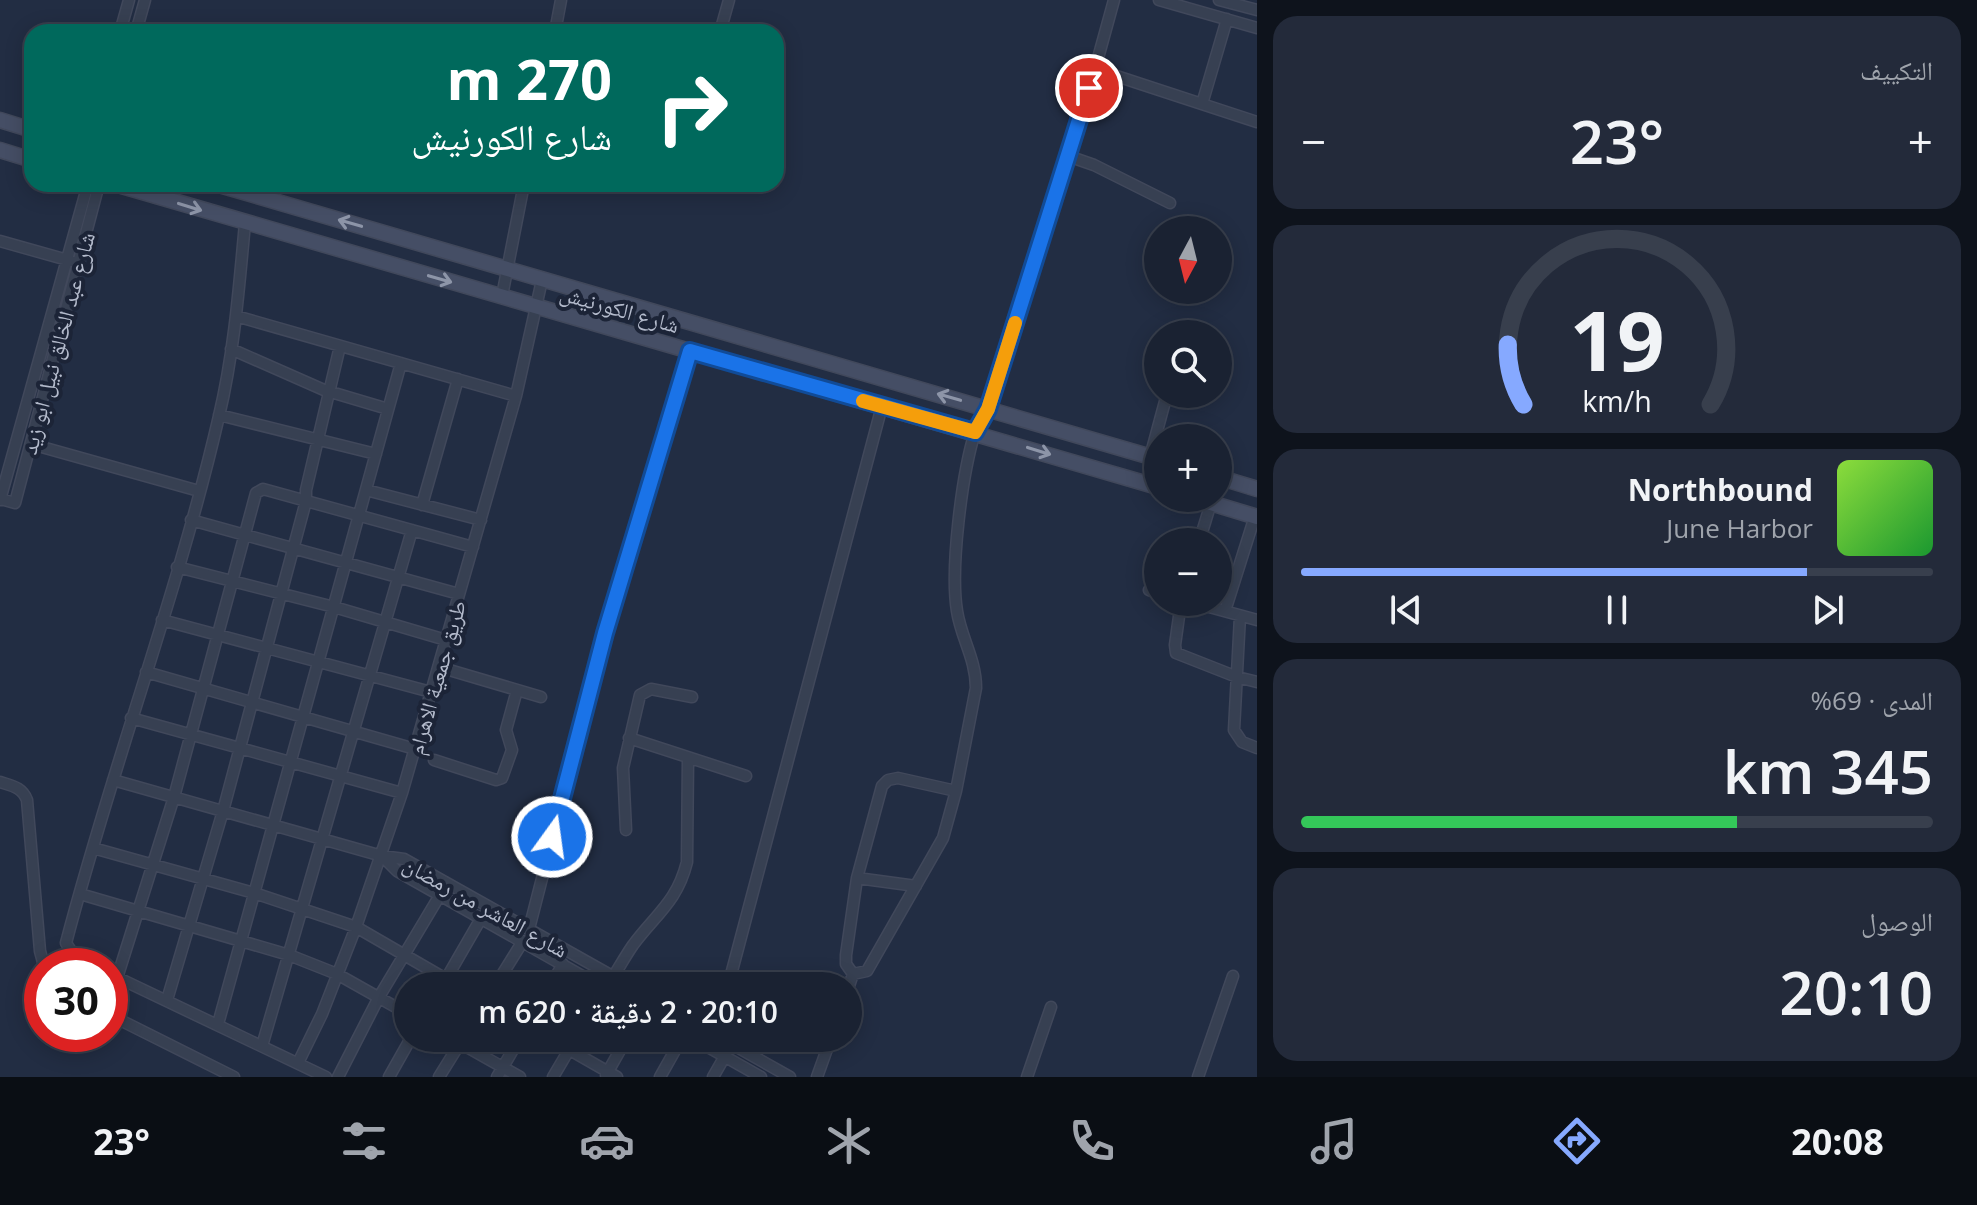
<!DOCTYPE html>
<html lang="ar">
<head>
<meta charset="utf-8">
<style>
	body { margin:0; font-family:"Open Sans","Noto Naskh Arabic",sans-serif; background:#232a3a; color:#f1f3f6; direction:rtl; height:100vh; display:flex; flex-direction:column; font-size:30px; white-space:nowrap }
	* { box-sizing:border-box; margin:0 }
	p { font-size:26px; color:#9fa4ac }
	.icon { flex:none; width:44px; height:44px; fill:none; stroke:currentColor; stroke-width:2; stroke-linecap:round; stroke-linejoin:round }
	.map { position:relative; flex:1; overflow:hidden; direction:ltr }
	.side { display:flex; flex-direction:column; gap:16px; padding:16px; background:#0e131c; width:720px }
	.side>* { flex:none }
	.top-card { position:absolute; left:24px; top:24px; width:760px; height:168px; border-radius:24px; box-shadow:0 4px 20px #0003,0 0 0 2px #383f4d; direction:rtl; background:#00695c; color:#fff; overflow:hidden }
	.needle { width:52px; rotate:187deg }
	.buttons { position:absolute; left:1144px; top:216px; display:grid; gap:16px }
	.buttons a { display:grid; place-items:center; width:88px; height:88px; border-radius:50%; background:#1a2232; box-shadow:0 4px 20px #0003,0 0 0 2px #383f4d; font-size:40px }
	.speed { position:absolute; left:24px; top:948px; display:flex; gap:16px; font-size:40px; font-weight:700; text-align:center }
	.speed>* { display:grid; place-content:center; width:104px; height:104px; border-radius:50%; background:#1a2232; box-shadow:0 4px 20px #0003,0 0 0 2px #383f4d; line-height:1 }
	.speed .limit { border:12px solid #d22; background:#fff; color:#111 }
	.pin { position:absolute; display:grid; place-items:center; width:68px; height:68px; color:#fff; margin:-34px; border:4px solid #fff; border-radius:50%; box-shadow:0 2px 8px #0007 }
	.me { position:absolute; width:88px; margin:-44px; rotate:14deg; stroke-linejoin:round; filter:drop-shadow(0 0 6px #0008) }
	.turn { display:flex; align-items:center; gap:28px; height:168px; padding:0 40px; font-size:36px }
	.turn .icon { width:104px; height:104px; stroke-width:2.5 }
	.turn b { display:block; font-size:56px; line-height:68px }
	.big { font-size:60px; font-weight:600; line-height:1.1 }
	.side .card { flex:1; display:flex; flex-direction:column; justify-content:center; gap:12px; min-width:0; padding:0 28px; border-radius:24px; background:#232a3a }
	.side .dial { align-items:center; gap:0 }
	.dial svg { height:208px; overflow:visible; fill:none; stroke:#383f4d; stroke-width:7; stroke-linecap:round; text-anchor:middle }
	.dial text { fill:#f1f3f6; stroke:none }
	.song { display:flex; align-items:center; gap:24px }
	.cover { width:96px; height:96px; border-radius:12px; background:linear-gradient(135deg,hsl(90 70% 55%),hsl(130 70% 35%)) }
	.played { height:8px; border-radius:4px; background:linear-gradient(90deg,#86a9ff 80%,#383f4d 80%) }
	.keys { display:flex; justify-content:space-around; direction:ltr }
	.heat { display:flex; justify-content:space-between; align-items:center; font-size:44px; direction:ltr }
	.charge { height:12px; border-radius:6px; background:linear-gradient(90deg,#34c759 69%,#383f4d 0) }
	.trip { position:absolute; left:394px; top:972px; width:468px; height:80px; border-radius:40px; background:#1a2232; box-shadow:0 4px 20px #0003,0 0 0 2px #383f4d; font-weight:600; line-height:80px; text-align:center; direction:rtl }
	.tab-bar { display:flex; height:128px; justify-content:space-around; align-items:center; background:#0a0e14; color:#9fa4ac }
	.tab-bar .icon { width:56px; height:56px }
	.tab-bar .active { color:#86a9ff }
	.tab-bar b { font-size:36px; color:#f1f3f6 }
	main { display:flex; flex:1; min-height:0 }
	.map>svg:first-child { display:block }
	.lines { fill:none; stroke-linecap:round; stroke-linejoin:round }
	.street-casing { stroke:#41485b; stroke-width:13 }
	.secondary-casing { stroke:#41485b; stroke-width:17 }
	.street { stroke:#374052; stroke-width:10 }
	.secondary { stroke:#454e65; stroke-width:14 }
	.oneway { stroke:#8d95a8 }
	.route-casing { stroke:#114b97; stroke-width:20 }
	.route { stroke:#1a73e8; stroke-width:14 }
	.slow { stroke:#f59e0b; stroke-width:14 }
	.labels { text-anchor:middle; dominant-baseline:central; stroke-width:8; stroke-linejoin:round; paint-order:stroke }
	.street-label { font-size:22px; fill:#b4bbcc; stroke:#1c2437 }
</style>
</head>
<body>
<main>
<section class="side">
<div class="card"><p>التكييف</p>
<div class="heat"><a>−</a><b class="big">23°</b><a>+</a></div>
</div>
<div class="card dial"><svg viewBox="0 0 100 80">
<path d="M14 69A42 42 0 1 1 86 69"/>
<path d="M14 69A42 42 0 0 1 8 46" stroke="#86a9ff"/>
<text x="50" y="56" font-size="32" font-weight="700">19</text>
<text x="50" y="72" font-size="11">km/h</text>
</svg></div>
<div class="card">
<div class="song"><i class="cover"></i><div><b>Northbound</b><p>June Harbor</p></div></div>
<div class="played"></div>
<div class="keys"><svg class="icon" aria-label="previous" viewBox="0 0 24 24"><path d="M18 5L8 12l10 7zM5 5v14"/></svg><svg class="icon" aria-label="pause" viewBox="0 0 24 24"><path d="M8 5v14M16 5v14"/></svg><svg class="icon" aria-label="next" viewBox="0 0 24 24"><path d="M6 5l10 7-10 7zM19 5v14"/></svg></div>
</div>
<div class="card"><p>المدى · 69%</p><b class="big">345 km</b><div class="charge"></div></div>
<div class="card"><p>الوصول</p><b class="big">20:10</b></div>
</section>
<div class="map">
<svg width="1257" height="1077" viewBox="0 0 1257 1077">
	<rect width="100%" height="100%" fill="#222d43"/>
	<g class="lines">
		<g class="street-casing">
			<path id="street" d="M1159 0 1257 28
				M1219 0 1257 10
				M120 32 129 0
				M136 32 145 0
				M555 32 561 0
				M720 32 729 0
				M1095 69 1257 122
				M1202 104 1227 19
				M1068 156 1094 165 1170 203
				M0 241 71 261
				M502 296 524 184
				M236 316 516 396
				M231 349 324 390 388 409
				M988 409 1095 69 1114 0
				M219 415 376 454
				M31 444 199 491
				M1150 457 1167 394
				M366 490 481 520
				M1 499 15 503 99 184
				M0 500 88 184
				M422 505 458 379
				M191 520 459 594
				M1199 542 1211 503
				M177 567 334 607 446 640
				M1149 590 1158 593
				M1181 602 1175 645 1176 653 1237 677 1257 682
				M1191 602 1257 620
				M1225 611 1255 516
				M1240 616 1234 730 1242 742 1257 748
				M162 620 431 692
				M439 667 541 697
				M146 672 415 749
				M131 718 402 793
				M629 738 746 776
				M434 760 496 780 502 778 512 750 506 730 517 690
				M113 780 382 856 404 859 630 986
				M0 782C12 786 22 787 27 800L40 951 44 966
				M956 791 943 838 867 971 853 974 846 964V955L857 878 882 786 888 780 898 778 956 791 976 688C976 659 961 638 957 611 950 568 962 474 975 432
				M626 830 623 768 640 695 651 689 692 697
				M93 848 254 893 356 927 458 986
				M382 856 397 871 600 986
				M857 878 916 886
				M80 894 289 955 337 974 408 1014
				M529 929 605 633 690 351
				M92 966 75 957 66 943C112 766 178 594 219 416 234 353 239 288 245 223
				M110 974 326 1077
				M613 977C620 966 626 955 633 945 656 914 677 902 687 862L688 758
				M117 978 174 797 256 493 263 489 473 547
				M442 986 483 915
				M495 986 523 941
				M550 986 563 964
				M728 986 882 406
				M848 989 853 974
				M167 1000 223 811 306 501V490L340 346
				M110 1015 234 1077
				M218 1024 401 363
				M451 1038 520 1077
				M549 1038 617 1077
				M692 1038 761 1077
				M721 1038 790 1077
				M262 1046 412 530
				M298 1063 322 1014 356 927 402 793 516 396 542 280
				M606 1075 627 1038
				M338 1077 379 997 440 895
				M389 1077 411 1038
				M439 1077 462 1040
				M497 1077 520 1038
				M553 1077 576 1038
				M660 1077 682 1038
				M713 1077 725 1056
				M817 1077 831 1038
				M1027 1077 1051 1007
				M1198 1077 1233 976"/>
		</g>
		<g class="secondary-casing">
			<path id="secondary" d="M0 120 32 130
				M0 150 32 160
				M115 184 1158 487
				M216 184 1158 459
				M1218 477 1257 489
				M1194 498 1257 517"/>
		</g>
		<use href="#street" class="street"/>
		<use href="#secondary" class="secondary"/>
	</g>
	<defs><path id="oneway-shaft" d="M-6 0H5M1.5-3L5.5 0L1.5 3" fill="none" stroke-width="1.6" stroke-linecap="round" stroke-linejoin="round" transform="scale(2)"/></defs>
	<g class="oneway">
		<use href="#oneway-shaft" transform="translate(190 207) rotate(17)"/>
		<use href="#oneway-shaft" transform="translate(350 223) rotate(-164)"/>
		<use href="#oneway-shaft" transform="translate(440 279) rotate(16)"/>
		<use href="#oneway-shaft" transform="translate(949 397) rotate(-164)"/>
		<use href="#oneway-shaft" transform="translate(1039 451) rotate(17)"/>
	</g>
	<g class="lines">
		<g class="route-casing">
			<path id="route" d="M552 837 605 633 690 351 975 432 988 409 1089 88"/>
		</g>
		<use href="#route" class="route"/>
		<path class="slow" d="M863 401 975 432 988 409 1015 323"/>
	</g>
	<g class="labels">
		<g class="street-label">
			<text transform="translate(620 308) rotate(16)">شارع الكورنيش</text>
			<text transform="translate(57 343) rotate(-75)">شارع عبد الخالق نبيل ابو زيد</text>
			<text transform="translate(436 677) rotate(-74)">طريق جمعية الاهرام</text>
			<text transform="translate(486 906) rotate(29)">شارع العاشر من رمضان</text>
		</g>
	</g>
</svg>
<div class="buttons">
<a><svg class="needle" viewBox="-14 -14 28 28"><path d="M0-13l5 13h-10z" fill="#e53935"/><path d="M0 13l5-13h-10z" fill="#9fa4ac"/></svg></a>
<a><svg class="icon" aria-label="search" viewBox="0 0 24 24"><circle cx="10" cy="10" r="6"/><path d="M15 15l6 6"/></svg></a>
<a>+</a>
<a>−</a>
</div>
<div class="speed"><div class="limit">30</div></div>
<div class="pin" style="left:1089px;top:88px;background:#d93025"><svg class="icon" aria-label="arrive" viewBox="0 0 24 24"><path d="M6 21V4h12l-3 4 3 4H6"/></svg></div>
<svg class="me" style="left:552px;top:837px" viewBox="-20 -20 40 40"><circle r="17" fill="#1a73e8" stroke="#fff" stroke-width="3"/><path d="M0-11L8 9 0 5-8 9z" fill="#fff"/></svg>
<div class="trip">20:10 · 2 دقيقة · 620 m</div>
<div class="top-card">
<div class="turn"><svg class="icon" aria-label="right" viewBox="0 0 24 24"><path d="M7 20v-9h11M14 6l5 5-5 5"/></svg><div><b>270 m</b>شارع الكورنيش</div></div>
</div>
</div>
</main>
<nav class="tab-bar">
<b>20:08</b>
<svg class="icon active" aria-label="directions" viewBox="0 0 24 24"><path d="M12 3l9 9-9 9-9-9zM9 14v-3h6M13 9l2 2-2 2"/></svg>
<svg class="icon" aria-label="music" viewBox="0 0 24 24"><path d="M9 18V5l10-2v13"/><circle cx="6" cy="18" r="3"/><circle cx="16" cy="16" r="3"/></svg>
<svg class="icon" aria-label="phone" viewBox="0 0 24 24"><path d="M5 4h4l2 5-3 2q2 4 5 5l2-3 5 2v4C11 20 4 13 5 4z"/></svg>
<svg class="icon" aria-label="climate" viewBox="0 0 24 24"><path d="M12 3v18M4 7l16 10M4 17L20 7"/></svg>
<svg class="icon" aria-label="car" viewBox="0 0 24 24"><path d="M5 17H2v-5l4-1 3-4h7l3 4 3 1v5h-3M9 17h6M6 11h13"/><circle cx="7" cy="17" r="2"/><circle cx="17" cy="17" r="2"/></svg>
<svg class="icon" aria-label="filters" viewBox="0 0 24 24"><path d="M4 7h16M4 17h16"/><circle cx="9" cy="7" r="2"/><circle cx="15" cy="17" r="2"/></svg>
<b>23°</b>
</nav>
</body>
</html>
